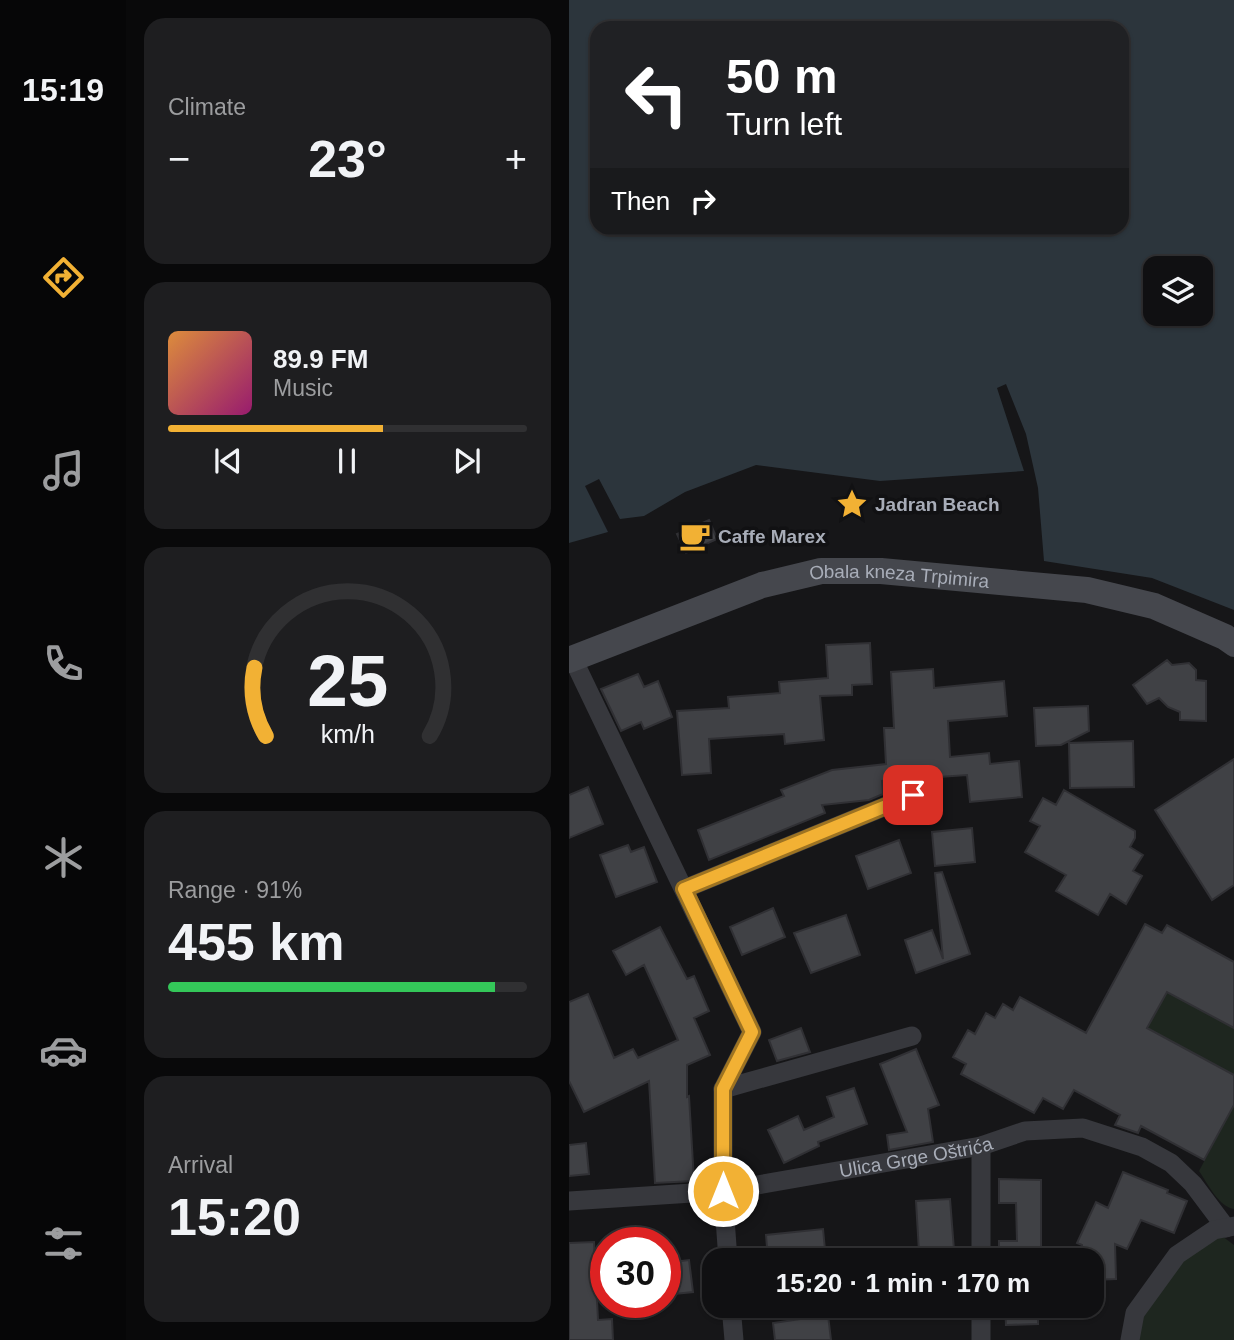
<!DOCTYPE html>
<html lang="en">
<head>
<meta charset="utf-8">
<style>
	body { margin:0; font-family:Arial,sans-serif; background:#1e1e20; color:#f1f3f6; height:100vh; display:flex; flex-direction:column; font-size:26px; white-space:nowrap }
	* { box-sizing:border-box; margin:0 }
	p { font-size:23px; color:#9c9d9f }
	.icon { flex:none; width:38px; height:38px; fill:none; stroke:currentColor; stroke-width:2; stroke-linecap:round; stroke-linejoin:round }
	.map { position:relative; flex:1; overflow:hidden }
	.details { display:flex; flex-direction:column; gap:18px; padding:18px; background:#09090a; width:443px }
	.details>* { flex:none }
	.hud { position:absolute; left:21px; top:21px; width:539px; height:214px; border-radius:21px; box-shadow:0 2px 5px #0004,0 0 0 2px #303032; background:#202124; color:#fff; overflow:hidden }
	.controls { position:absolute; left:574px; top:256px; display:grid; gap:14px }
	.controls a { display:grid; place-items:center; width:70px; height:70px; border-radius:14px; background:#101012; box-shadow:0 2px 5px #0004,0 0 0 2px #303032; font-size:35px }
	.speed { position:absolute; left:21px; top:1227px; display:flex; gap:14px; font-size:35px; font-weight:700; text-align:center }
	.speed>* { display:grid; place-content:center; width:91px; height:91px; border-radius:50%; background:#101012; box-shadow:0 2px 5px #0004,0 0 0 2px #303032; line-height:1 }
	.speed .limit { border:10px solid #d22; background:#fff; color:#111 }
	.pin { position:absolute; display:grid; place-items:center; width:60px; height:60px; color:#fff; margin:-30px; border-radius:14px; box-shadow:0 4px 10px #0006 }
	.me { position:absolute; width:77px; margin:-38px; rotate:0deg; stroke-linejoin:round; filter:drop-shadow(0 0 5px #0008) }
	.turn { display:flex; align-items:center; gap:24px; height:147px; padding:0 21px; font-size:32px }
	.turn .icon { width:91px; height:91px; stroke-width:2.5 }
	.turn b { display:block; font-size:49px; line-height:60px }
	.then { display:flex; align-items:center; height:66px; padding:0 21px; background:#0003; gap:14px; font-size:26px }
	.big { font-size:52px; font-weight:800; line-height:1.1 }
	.details .card { flex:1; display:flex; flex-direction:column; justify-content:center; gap:10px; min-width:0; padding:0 24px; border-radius:21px; background:#1e1e20 }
	.details .dial { align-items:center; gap:0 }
	.dial svg { height:182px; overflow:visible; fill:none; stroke:#303032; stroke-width:7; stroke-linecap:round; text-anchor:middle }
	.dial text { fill:#f1f3f6; stroke:none }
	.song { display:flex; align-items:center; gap:21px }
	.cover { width:84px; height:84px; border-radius:10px; background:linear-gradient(135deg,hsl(30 70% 55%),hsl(320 70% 35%)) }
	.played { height:7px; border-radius:4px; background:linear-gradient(90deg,#f2b134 60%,#303032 60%) }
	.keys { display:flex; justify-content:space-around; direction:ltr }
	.heat { display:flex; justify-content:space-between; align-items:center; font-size:38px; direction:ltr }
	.charge { height:10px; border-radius:5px; background:linear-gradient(90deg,#34c759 91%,#303032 0) }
	.trip { position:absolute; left:133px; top:1248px; width:402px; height:70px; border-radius:21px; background:#101012; box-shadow:0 2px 5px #0004,0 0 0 2px #303032; font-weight:800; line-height:70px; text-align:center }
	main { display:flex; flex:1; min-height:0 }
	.menu { display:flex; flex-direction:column; width:126px; justify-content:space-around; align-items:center; background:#060607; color:#9c9d9f }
	.menu .icon { width:49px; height:49px }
	.menu .current { color:#f2b134 }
	.menu b { font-size:32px; color:#f1f3f6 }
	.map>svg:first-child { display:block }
	.green { fill:#1e261f }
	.water { fill:#2c353c; fill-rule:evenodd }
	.building { fill:#404145; stroke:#303034; stroke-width:2 }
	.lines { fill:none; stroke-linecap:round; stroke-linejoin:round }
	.street { stroke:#37383d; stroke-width:19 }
	.secondary { stroke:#45474d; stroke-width:26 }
	.route-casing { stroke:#9d7322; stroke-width:18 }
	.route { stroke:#f2b134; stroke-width:12 }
	.labels { text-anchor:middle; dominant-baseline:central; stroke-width:7; stroke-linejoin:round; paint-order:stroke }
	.poi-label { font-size:19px; font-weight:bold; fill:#a8adb8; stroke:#111113; text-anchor:start }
	.street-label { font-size:19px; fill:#a8adb8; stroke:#111113 }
</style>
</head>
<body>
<main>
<nav class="menu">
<b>15:19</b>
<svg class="icon current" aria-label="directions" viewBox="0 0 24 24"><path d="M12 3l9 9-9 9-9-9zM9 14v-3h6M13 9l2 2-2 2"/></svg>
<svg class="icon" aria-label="music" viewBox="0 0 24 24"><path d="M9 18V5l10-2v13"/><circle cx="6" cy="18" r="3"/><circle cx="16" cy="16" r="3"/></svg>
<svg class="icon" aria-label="phone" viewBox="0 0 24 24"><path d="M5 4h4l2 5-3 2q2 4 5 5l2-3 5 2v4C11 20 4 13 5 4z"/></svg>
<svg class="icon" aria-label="climate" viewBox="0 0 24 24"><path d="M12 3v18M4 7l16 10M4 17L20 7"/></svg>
<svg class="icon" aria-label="car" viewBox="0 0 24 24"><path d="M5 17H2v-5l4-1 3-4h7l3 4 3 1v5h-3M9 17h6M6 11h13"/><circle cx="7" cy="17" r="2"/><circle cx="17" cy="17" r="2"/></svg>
<svg class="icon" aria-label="filters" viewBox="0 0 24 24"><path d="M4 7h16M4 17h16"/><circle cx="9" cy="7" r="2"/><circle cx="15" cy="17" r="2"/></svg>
</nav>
<section class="details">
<div class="card"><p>Climate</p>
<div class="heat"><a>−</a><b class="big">23°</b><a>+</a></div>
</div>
<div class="card">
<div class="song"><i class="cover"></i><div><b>89.9 FM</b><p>Music</p></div></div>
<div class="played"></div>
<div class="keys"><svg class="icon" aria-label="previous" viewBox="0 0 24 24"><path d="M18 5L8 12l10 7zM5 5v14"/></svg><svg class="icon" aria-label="pause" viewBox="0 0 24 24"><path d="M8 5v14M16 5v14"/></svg><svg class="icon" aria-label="next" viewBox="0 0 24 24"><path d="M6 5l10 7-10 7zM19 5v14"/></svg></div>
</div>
<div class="card dial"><svg viewBox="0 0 100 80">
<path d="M14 69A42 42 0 1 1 86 69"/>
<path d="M14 69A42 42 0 0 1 9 39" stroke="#f2b134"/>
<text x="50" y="56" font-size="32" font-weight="700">25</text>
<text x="50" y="72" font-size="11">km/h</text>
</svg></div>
<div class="card"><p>Range · 91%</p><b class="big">455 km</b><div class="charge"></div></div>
<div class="card"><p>Arrival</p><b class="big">15:20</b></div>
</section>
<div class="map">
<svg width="666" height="1340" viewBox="0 0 666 1340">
	<rect width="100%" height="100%" fill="#161618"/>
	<path class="green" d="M598 992 662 1025 665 1019V1075L578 1028Z
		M665 1105V1209C650 1207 639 1184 630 1171Z
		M645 1230 665 1245V1340H561L587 1282Z"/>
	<path class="water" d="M0 0H665V610L583 578 475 561 469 488 457 434 437 384 428 388 455 471 311 481 187 465 116 492 75 516 51 519 30 479 16 486 39 532 0 543ZM28 28H553V228H28ZM586 268H632V313H586Z"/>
	<path class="building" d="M140 520 148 539 117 553 108 534Z
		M301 643 303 684 283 685V695L251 696 255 740 216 744 215 734 140 739 142 773 113 775 108 711 160 708 159 697 211 693 210 682 259 678 257 645Z
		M598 660 603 665 620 663 627 670V680L637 681V721L611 720V712L599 707 590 698 578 704 564 685Z
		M364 669 365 688 435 681 438 716 379 721 381 757 420 753 421 764 450 761 453 797 401 802 398 775 313 781 314 794 300 800 253 805 256 813 140 860 129 830 215 796 212 790 263 770 317 764 315 728H325L322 672Z
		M69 674 75 687 89 681 103 717 75 729 72 722 52 731 32 689Z
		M519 706 520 731 492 745 467 746 465 708Z
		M564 741 565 787 501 788 500 743Z
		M665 759V885L643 900 586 810Z
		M19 787 34 824 0 838V795Z
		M495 790 566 831V838L561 847 574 855 564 871 573 876 557 904 541 894 529 915 487 891 497 875 456 852 471 826 461 821 474 798 487 805Z
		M403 828 406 862 366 866 363 832Z
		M330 840 342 873 299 889 287 856Z
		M59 845 62 852 75 847 88 882 47 897 31 855Z
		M373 872 401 954 347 973 336 940 363 930 374 959 366 873Z
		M204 908 216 937 173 955 161 927Z
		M277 915 291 955 242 973 225 933Z
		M576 924 593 933 598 925 665 962V1028L598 992 578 1028 665 1075V1105L635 1160 572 1126 569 1133 546 1125 551 1115 505 1090 494 1109 474 1098 465 1113 392 1074 397 1064 384 1057 399 1030 406 1034 417 1013 426 1018 434 1004 444 1010 451 997 517 1033Z
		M91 927 118 979 125 976 140 1011 125 1018 141 1055 118 1065V1097L120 1096 125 1181 86 1183 80 1081 15 1112 0 1081V1002L19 994 45 1058 64 1049 69 1058 109 1040 75 965 57 975 44 951Z
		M232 1028 241 1052 208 1061 200 1040Z
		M347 1049 370 1105 359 1109 364 1142 320 1150 318 1135 338 1132 311 1064Z
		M285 1088 298 1124 249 1142 250 1146 215 1163 199 1130 229 1116 235 1130 265 1117 258 1097Z
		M17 1143 20 1174 0 1176V1145Z
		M554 1172 599 1190 598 1193 618 1201 605 1233 572 1220 558 1249 546 1244 547 1279 523 1280V1260H513V1245L508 1243 527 1202 539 1208Z
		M430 1179 472 1180V1260H430V1241H448L447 1203H430Z
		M381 1199 385 1250 350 1252 347 1201Z
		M254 1229 257 1260H199L197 1235Z
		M25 1242 29 1320 43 1319 44 1340H0V1243Z
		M120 1260 124 1292 96 1295V1263Z
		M436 1306H469V1324L437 1325Z
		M259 1315 262 1340H206L204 1323Z"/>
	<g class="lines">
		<g class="street">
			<path d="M4 659 183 1032 154 1089V1191L159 1260"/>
			<path d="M115 889 344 795"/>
			<path d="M154 1089 343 1036"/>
			<path d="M412 1146V1260"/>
			<path id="s1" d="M0 1201 154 1191 412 1146 456 1131 514 1128 573 1147 602 1163 624 1184 657 1228"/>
			<path d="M162 1306 165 1340"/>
			<path d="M412 1306V1340"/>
			<path d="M561 1340 566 1313 608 1255 645 1230 666 1226"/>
		</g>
		<path class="secondary" id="s2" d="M0 660 193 585 252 571H312L518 590 585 606 656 637 666 644"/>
	</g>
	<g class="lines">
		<g class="route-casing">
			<path id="route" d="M154 1191V1089L183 1032 115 889 344 795"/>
		</g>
		<use href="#route" class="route"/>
	</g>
	<defs>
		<g id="sight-bare" transform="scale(2.415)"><path d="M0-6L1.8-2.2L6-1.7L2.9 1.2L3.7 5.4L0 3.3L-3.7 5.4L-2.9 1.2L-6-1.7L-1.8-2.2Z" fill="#f2b134" stroke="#111113" stroke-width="2.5" paint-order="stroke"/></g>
		<g id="cafe-bare" transform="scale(2.415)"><path d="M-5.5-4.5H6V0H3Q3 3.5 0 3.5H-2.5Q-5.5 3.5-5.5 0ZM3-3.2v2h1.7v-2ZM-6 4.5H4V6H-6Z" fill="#f2b134" stroke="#111113" stroke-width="2.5" paint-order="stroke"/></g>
	</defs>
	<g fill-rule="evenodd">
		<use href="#sight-bare" x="283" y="504"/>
		<use href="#cafe-bare" x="126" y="536"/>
	</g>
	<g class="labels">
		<g class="poi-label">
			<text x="306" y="504">Jadran Beach</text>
			<text x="149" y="536">Caffe Marex</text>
		</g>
		<g class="street-label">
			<text stroke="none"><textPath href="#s2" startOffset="346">Obala kneza Trpimira</textPath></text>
			<text stroke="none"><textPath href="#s1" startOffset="350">Ulica Grge Oštrića</textPath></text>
		</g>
	</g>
</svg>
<div class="controls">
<a><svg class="icon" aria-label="layers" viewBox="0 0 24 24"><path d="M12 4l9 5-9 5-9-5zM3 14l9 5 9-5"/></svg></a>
</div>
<div class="speed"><div class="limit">30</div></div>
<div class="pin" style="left:344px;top:795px;background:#d93025"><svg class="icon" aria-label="arrive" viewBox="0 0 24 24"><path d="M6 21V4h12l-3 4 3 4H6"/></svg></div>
<svg class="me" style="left:154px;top:1191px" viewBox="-20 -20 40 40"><circle r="17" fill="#f2b134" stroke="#fff" stroke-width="3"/><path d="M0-11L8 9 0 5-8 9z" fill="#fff"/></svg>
<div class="trip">15:20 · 1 min · 170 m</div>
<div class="hud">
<div class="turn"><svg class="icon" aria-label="left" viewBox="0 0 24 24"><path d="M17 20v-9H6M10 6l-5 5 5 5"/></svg><div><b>50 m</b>Turn left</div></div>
<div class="then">Then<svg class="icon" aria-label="right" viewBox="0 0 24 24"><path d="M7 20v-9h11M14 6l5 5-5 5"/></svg></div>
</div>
</div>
</main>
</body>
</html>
